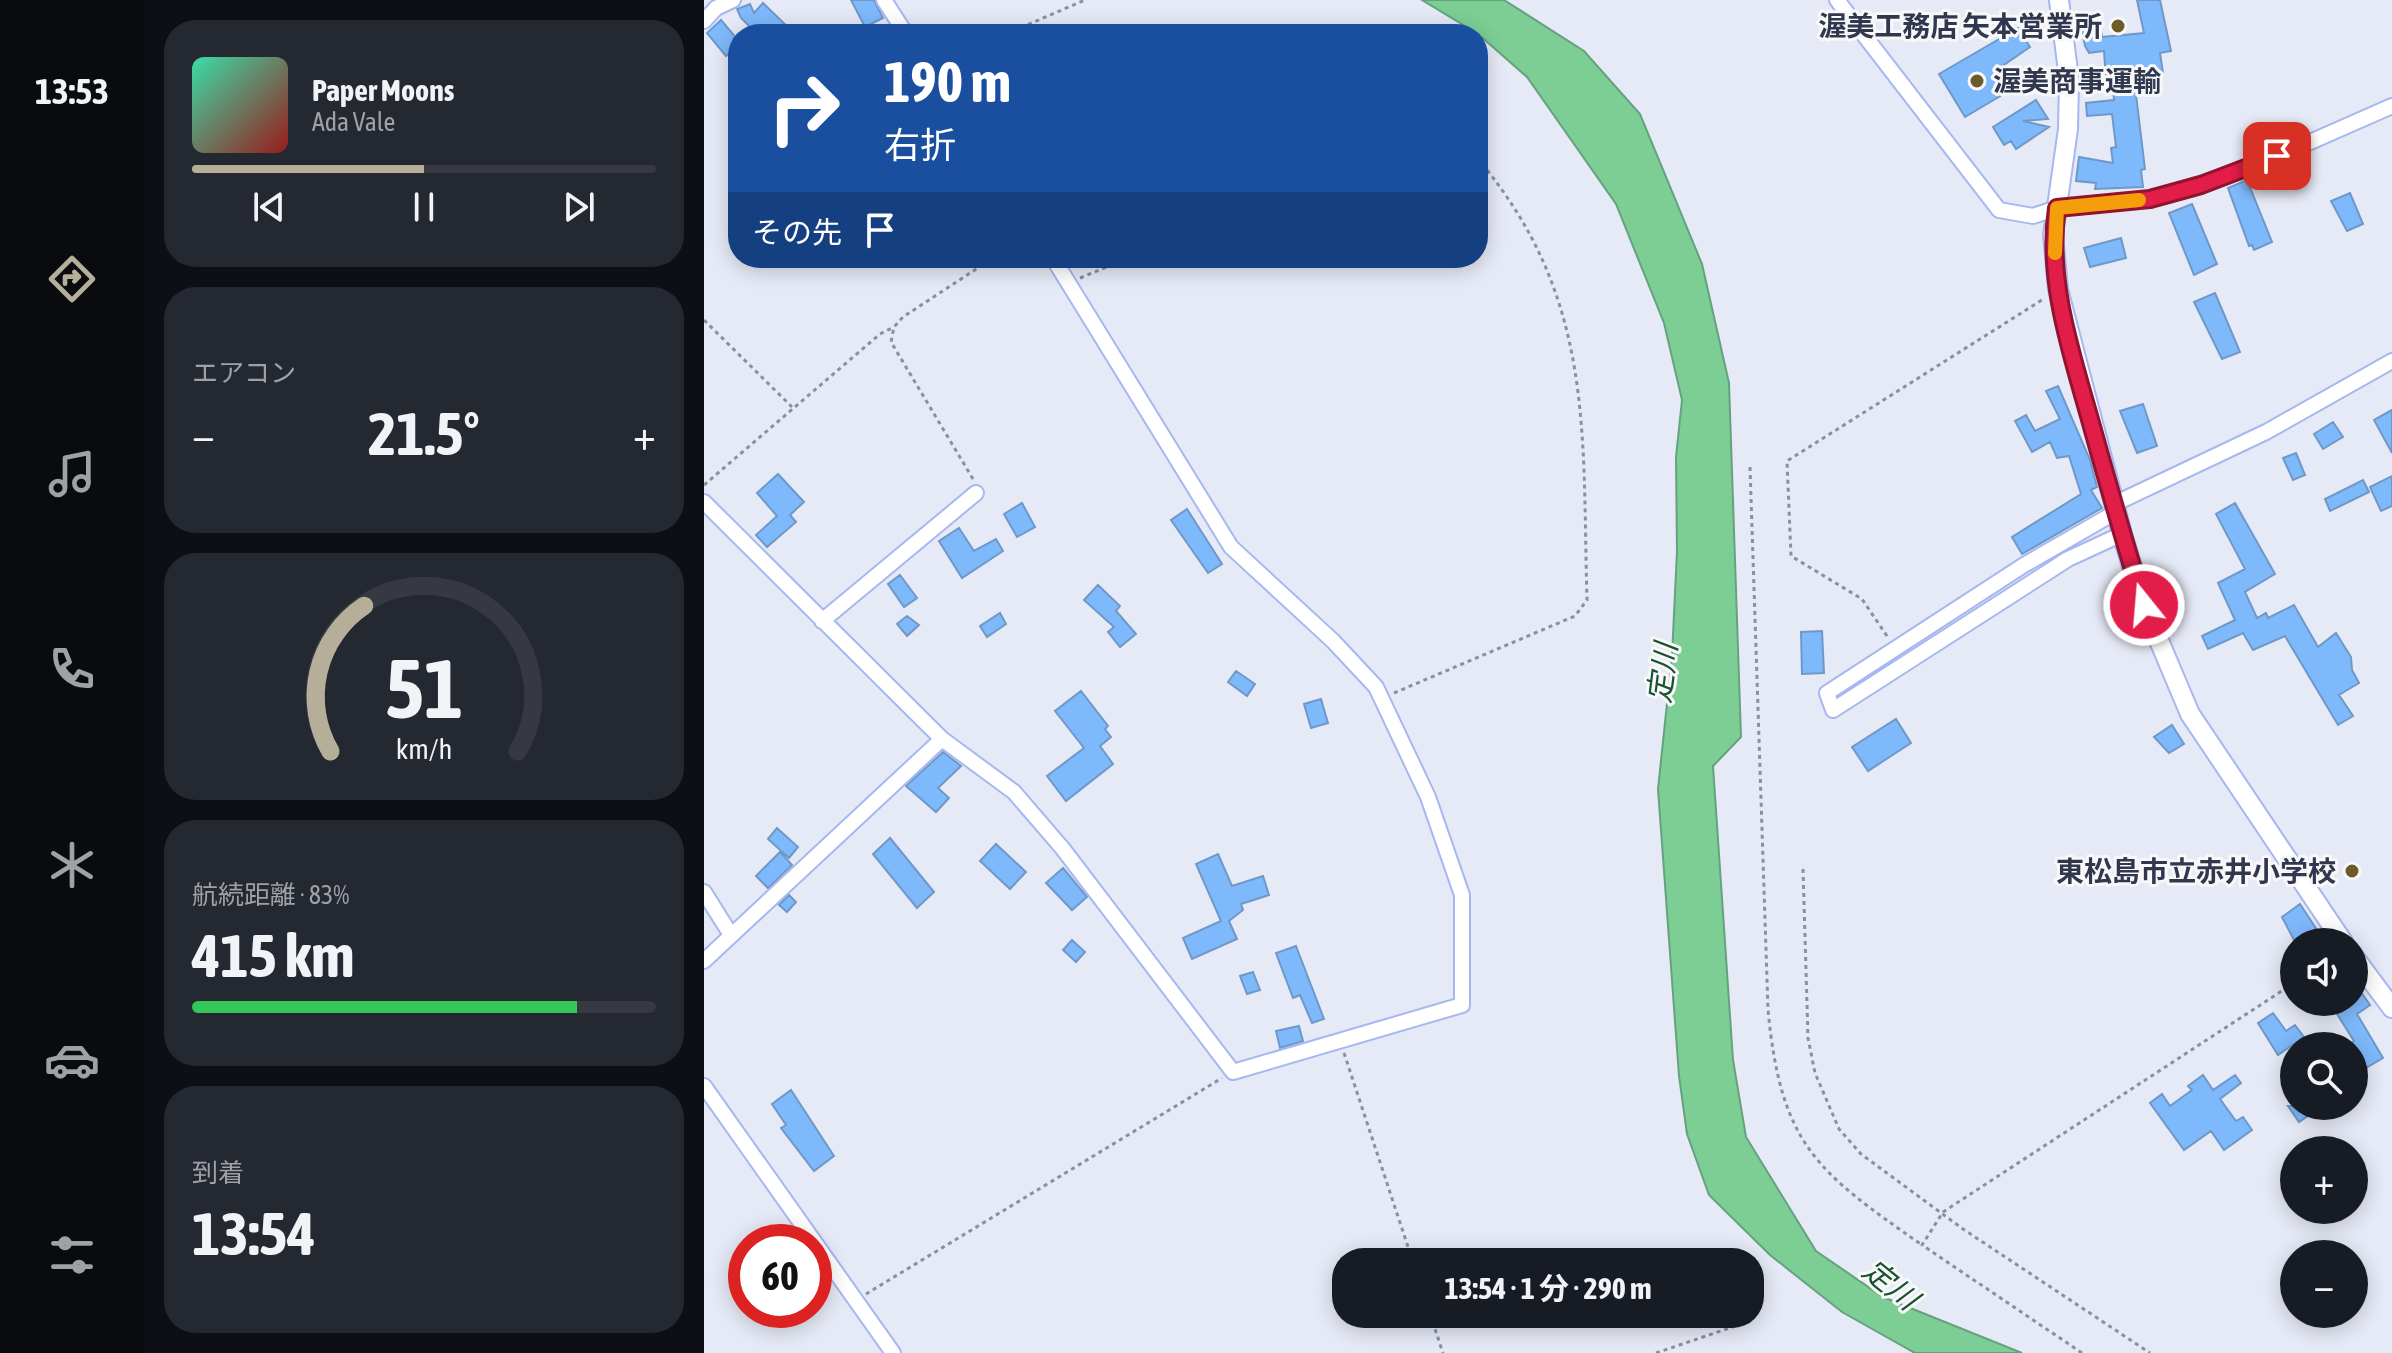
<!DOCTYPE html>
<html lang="ja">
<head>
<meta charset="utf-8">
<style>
	body { margin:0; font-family:"Asap Condensed","Noto Sans JP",sans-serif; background:#242831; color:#f1f3f6; height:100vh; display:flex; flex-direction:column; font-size:30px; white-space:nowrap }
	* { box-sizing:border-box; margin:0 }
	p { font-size:26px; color:#9ea1a6 }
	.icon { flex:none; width:44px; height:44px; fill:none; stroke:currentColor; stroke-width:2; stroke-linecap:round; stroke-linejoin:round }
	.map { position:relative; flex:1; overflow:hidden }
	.side { display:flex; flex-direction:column; gap:20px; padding:20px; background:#0d0f14; width:560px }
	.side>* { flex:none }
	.guide { position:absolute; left:24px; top:24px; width:760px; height:244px; border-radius:32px; box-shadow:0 4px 20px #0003; background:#1a4fa0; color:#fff; overflow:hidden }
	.fabs { position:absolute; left:1576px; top:928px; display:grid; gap:16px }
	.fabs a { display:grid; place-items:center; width:88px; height:88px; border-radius:50%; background:#171b24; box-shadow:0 4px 20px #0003; font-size:40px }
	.speed { position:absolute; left:24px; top:1224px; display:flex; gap:16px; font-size:40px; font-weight:700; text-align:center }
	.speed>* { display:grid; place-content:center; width:104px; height:104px; border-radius:50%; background:#171b24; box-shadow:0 4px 20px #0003; line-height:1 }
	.speed .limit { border:12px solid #d22; background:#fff; color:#111 }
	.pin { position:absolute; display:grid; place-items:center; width:68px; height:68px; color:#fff; margin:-34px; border-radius:16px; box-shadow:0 4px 12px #0006 }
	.me { position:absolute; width:88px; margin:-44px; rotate:343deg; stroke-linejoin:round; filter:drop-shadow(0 0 6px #0008) }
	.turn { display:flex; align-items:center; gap:28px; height:168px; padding:0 24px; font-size:36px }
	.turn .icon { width:104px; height:104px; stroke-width:2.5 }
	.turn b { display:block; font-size:56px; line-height:68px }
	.then { display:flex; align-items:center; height:76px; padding:0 24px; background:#0003; gap:16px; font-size:30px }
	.big { font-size:60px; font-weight:700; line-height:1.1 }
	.side .tile { flex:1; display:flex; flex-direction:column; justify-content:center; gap:12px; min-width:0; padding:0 28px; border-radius:32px; background:#242831 }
	.side .dial { align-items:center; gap:0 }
	.dial svg { height:208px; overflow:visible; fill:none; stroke:#363941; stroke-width:7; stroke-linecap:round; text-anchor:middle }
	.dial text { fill:#f1f3f6; stroke:none }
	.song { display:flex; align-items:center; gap:24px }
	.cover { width:96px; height:96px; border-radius:12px; background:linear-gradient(135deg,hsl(160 70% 55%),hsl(0 70% 35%)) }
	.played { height:8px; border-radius:4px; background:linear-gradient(90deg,#b5af9a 50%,#363941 50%) }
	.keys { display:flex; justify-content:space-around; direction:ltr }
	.heat { display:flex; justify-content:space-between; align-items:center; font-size:44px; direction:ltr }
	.charge { height:12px; border-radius:6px; background:linear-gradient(90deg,#34c759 83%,#363941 0) }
	.trip { position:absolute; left:628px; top:1248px; width:432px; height:80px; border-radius:32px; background:#171b24; box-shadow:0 4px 20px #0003; font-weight:700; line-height:80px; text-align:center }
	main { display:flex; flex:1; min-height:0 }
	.tab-bar { display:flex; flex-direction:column; width:144px; justify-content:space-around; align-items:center; background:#090b0e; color:#9ea1a6 }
	.tab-bar .icon { width:56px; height:56px }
	.tab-bar .active { color:#b5af9a }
	.tab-bar b { font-size:36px; color:#f1f3f6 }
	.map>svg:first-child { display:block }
	.water { fill:#7cce95; stroke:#66a180; stroke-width:2 }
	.building { fill:#7eb9fc; stroke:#6f98c8; stroke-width:2 }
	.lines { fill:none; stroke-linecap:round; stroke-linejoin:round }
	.minor-casing { stroke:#a7b7f0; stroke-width:18 }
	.major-casing { stroke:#a7b7f0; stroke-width:22 }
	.path { stroke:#8a8fa1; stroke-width:3; stroke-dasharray:4 4; stroke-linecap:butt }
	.minor { stroke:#fff; stroke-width:14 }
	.major { stroke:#fff; stroke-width:18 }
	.route-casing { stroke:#92132f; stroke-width:20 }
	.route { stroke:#e11d48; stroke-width:14 }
	.slow { stroke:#f59e0b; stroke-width:14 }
	.poi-dot { fill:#6b5c2a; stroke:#f8f8f8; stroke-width:3 }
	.labels { text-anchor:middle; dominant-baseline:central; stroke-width:6; stroke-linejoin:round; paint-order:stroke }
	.poi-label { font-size:28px; font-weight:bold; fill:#31374f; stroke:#f8f8f8; text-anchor:end }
	.water-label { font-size:30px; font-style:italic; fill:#17532f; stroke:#f8f8f8 }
</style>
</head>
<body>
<main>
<nav class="tab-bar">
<b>13:53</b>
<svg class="icon active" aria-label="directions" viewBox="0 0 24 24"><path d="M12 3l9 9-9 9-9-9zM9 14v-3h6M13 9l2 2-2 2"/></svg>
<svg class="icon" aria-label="music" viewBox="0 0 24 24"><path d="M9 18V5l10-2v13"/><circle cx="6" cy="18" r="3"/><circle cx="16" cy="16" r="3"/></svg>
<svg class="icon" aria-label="phone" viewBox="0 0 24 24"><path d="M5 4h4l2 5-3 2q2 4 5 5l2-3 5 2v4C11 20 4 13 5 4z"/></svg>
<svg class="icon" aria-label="climate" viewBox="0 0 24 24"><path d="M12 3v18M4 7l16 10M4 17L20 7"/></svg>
<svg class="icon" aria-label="car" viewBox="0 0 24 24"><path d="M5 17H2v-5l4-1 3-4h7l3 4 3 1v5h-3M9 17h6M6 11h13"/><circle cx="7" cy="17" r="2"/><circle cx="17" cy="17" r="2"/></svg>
<svg class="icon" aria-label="filters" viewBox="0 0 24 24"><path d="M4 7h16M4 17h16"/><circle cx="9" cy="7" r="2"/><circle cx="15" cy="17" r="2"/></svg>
</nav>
<section class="side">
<div class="tile">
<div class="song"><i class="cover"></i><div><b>Paper Moons</b><p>Ada Vale</p></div></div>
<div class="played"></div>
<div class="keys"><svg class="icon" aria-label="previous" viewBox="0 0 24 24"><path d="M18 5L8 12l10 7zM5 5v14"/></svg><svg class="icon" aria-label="pause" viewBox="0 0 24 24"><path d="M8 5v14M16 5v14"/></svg><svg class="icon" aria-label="next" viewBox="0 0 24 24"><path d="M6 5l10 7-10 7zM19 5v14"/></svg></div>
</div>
<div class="tile"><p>エアコン</p>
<div class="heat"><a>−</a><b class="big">21.5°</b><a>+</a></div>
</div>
<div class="tile dial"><svg viewBox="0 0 100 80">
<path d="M14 69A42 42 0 1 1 86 69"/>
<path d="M14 69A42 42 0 0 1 27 13" stroke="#b5af9a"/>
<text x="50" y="56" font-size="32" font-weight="700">51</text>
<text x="50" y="72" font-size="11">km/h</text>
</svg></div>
<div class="tile"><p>航続距離 · 83%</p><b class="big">415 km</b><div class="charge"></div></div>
<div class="tile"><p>到着</p><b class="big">13:54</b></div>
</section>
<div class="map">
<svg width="1688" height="1353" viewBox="0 0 1688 1353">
	<rect width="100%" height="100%" fill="#e6eaf6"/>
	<path class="water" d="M718 0H800L880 51 936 114 998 264 1025 383 1037 737 1009 766 1029 1060 1042 1137 1112 1251 1179 1297 1318 1353H1211L1138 1312 1066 1255 1005 1195 983 1134 975 1076 954 789 968 656 973 551 972 457 978 400 960 323 912 204 823 77 774 34Z"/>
	<path class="building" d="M147 0H170L179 18 161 27Z
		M1433 0H1456L1467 51 1456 53 1459 73 1430 78 1441 169 1437 170 1439 187 1391 189 1392 183 1372 181 1375 157 1409 163 1407 148 1412 147 1408 114 1383 116 1382 103 1410 100 1408 78 1402 79 1400 51 1385 53 1381 46 1376 22 1395 19 1398 37 1440 33Z
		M59 3 91 34H53L37 18 33 9 46 4 50 13Z
		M17 20 34 40V46L22 56 3 33Z
		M1314 28 1326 47 1297 67 1310 88 1261 117 1235 74Z
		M1332 100 1344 119 1319 121 1345 127 1312 149 1307 141 1300 145 1289 127Z
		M1543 180 1568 242 1550 250 1548 245 1545 246 1524 188Z
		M1646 193 1659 224 1643 231 1627 201Z
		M1488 204 1513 264 1490 275 1465 213Z
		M1417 238 1422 258 1386 267 1380 248Z
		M1511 293 1536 352 1518 359 1490 302Z
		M1354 386 1386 460 1393 487 1387 490 1398 508 1318 554 1308 537 1377 494 1365 456 1353 458 1346 442 1328 452 1311 421 1322 415 1331 431 1356 419 1342 391Z
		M1439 404 1453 446 1433 453 1416 411Z
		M1688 410V453L1670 420Z
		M1629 422 1639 437 1619 449 1610 434Z
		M1592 453 1601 475 1589 480 1579 458Z
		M74 474 100 502 86 515 92 522 63 547 52 535 73 516 53 493Z
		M1688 476V506L1677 511 1666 487Z
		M1659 480 1665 492 1626 511 1621 499Z
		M318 503 331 527 313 537 300 514Z
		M1531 503 1571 574 1541 592 1553 618 1562 613 1564 618 1590 605 1614 647 1632 633 1647 657 1648 670 1655 683 1635 695 1649 716 1634 725 1581 636 1549 650 1539 633 1504 649 1498 636 1531 620 1514 583 1541 569 1512 514Z
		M483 509 518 564 504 573 467 520Z
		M255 528 270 551 292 539 299 551 258 578 235 541Z
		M196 575 213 598 200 607 184 584Z
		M394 585 416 606 412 611 432 634 416 647 404 632 410 627 380 600Z
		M296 613 302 624 283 637 276 626Z
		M203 616 215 625 203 636 193 624Z
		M1118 631 1120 673 1098 674 1097 632Z
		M532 671 551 684 543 696 524 682Z
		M377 691 404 726 401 729 407 737 396 746 409 764 362 801 343 776 380 748 351 711Z
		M617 699 624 723 607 728 600 704Z
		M1192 719 1207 743 1164 771 1148 747Z
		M1468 725 1480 744 1465 753 1450 737Z
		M239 752 257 766 234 788 245 798 232 812 202 786Z
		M73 828 94 847 85 858 64 839Z
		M186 838 230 892 213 908 169 854Z
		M292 844 322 872 306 889 276 861Z
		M76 852 88 865 64 888 52 876Z
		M514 854 528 886 559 876 565 895 537 904 539 910 525 921 533 939 488 959 479 938 517 921 492 864Z
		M359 868 383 897 368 910 342 883Z
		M85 895 92 902 83 912 75 905Z
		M1596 904 1621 942H1591L1578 917Z
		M368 940 381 952 372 962 359 950Z
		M592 946 620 1019 608 1023 596 995 589 998 572 953Z
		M549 972 556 990 543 994 536 976Z
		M1650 982 1666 1005 1653 1014 1679 1058 1650 1075V1046L1646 1044 1650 1041 1633 1014 1650 1003Z
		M1569 1013 1582 1031 1591 1025 1600 1037 1574 1055 1554 1023Z
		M595 1026 599 1041 576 1048 572 1031Z
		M1499 1075 1509 1090 1531 1075 1537 1083 1516 1099 1532 1121 1539 1117 1548 1130 1520 1150 1507 1131 1480 1150 1446 1103 1458 1094 1466 1106 1488 1090 1484 1086Z
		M87 1090 130 1156 110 1171 77 1128 82 1125 68 1104Z
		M1584 1106H1618L1595 1122Z"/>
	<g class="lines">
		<g class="minor-casing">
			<path id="minor" d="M180 0 202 34
				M1133 0 1295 210 1329 216 1353 208 1446 199 1547 168 1688 106
				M0 21 12 8 29 0
				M0 502 238 739 310 792 359 849 529 1072 758 1005V895L724 797 672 687 629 641 527 547 349 258
				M1410 504 1562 432 1688 361
				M1412 512 1320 565 1123 693 1129 710 1364 559 1418 534
				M118 621 272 493
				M0 892 27 935
				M0 961 238 739
				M0 1086 189 1353"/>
		</g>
		<g class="major-casing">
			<path id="major" d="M1355 0 1365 79 1364 129 1349 235 1354 289 1418 534 1440 605 1486 714 1639 942
				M1650 957 1688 1008"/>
		</g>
		<path class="path" d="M302 34 381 0
			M376 278 425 258
			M0 320 88 407
			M1046 467 1064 1010C1077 1145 1112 1171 1218 1245
			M269 479 187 342 190 327 199 317 289 258
			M0 485 176 334 190 327
			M1183 636 1158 599 1087 556 1083 461 1341 298
			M690 693 871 616 883 600C878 431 891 298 774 159
			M1099 869 1104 1038 1111 1073 1135 1129 1157 1154 1259 1229 1446 1353
			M640 1053 709 1262
			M162 1294 518 1078
			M726 1314 739 1353
			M952 1353 1049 1320
			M1378 1353 1218 1245 1239 1212 1590 983"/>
		<use href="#minor" class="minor"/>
		<use href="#major" class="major"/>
	</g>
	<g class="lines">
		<g class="route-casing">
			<path id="route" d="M1440 605C1421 545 1404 484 1387 423 1368 355 1342 280 1353 208L1446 199 1497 185 1573 156"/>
		</g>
		<use href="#route" class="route"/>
		<path class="slow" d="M1351 253 1353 208 1435 200"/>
	</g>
	<g class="poi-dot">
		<circle cx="1414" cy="26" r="8"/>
		<circle cx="1273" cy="81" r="8"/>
		<circle cx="1648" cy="871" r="8"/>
	</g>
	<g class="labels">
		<g class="poi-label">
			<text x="1398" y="26">渥美工務店 矢本営業所</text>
			<text x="1289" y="81" text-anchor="start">渥美商事運輸</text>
			<text x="1632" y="871">東松島市立赤井小学校</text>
		</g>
		<g class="water-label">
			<text transform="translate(958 673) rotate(-83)">定川</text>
			<text transform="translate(1187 1284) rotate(39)">定川</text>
		</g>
	</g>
</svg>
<div class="fabs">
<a><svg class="icon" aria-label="sound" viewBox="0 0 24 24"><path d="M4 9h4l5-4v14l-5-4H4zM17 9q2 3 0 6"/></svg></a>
<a><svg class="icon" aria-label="search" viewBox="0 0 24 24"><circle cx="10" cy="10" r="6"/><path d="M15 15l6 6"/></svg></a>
<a>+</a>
<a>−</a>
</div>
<div class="speed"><div class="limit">60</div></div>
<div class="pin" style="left:1573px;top:156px;background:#d93025"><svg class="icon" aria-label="arrive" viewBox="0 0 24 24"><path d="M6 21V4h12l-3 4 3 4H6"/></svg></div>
<svg class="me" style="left:1440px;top:605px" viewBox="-20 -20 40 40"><circle r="17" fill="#e11d48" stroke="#fff" stroke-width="3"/><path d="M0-11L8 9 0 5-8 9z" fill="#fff"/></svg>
<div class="trip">13:54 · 1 分 · 290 m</div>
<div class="guide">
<div class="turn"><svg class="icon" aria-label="right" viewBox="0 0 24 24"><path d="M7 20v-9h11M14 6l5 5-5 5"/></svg><div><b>190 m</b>右折</div></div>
<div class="then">その先<svg class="icon" aria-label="arrive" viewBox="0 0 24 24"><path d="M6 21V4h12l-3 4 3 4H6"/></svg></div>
</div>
</div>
</main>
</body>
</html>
